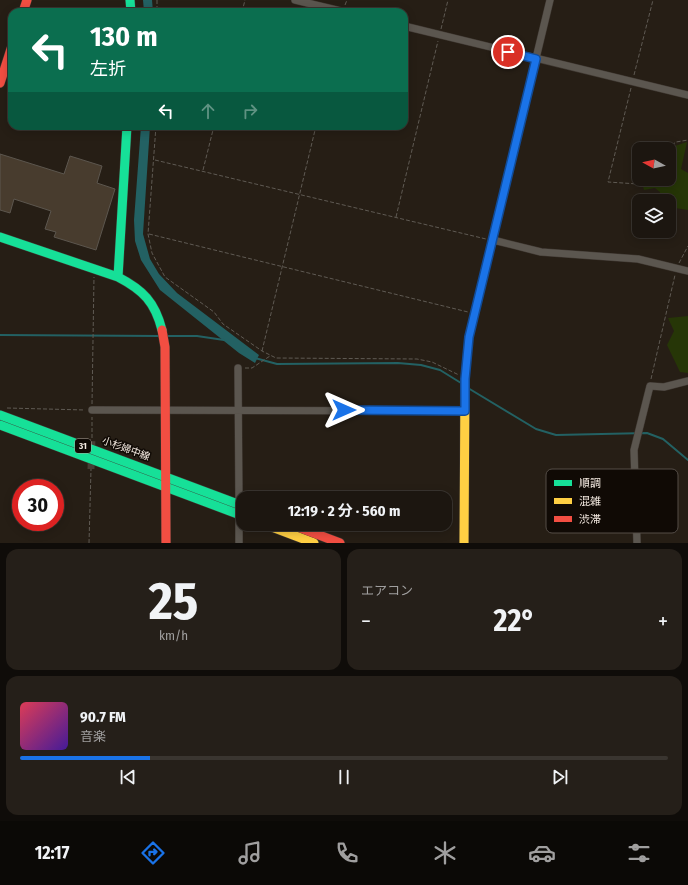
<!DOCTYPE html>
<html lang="ja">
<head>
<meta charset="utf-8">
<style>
	body { margin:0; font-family:"Fira Sans Condensed","Noto Sans JP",sans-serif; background:#251f19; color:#f1f3f6; height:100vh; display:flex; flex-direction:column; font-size:15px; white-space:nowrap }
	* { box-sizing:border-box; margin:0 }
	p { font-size:13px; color:#a09f9f }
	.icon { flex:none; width:22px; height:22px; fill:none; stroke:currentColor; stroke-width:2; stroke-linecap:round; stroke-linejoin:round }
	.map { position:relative; height:543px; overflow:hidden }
	.panel { display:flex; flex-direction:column; gap:6px; padding:6px; background:#0f0c09; flex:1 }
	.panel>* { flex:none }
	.guide { position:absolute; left:8px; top:8px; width:400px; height:122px; border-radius:12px; box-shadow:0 2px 10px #0003,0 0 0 1px #3a3530; background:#0b6e4f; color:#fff; overflow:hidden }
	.needle { width:26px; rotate:278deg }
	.buttons { position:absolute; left:632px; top:142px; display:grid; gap:8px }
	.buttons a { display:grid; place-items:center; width:44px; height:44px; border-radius:8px; background:#1c1610; box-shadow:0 2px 10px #0003,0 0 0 1px #3a3530; font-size:20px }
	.speed { position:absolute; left:12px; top:479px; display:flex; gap:8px; font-size:20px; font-weight:700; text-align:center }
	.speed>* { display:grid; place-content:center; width:52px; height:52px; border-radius:50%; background:#1c1610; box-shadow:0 2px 10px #0003,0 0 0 1px #3a3530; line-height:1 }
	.speed .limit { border:6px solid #d22; background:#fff; color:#111 }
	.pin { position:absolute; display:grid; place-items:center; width:34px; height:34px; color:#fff; margin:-17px; border:2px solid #fff; border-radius:50%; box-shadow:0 1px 4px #0007 }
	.me { position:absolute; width:44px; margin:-22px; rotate:90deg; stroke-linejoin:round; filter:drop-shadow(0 0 3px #0008) }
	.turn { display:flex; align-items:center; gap:14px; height:84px; padding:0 16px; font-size:18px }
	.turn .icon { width:52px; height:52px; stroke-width:2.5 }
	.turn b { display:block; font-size:28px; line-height:34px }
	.lanes { display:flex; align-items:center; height:38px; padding:0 16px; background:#0003; justify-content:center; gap:20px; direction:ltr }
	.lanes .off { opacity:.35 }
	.big { font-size:30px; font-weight:700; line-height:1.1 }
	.panel .card { flex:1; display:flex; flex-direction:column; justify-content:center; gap:6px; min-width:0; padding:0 14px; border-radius:12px; background:#251f19 }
	.panel .dial { align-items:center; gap:0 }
	.dial b { font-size:52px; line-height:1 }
	.song { display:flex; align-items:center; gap:12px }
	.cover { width:48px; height:48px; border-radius:6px; background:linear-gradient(135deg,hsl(350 70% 55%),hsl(260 70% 35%)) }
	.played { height:4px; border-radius:2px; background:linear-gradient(90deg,#1a73e8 20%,#3a3530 20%) }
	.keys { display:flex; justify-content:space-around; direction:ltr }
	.heat { display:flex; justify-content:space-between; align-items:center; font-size:22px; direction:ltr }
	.panel .tiles { flex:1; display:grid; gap:6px; grid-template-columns:1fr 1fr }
	.card:last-child { grid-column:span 2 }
	.trip { position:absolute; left:236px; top:491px; width:216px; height:40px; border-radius:12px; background:#1c1610; box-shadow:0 2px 10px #0003,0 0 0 1px #3a3530; font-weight:700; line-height:40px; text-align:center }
	.tabs { display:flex; height:64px; justify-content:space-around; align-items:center; background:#0b0906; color:#a09f9f }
	.tabs .icon { width:28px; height:28px }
	.tabs .current { color:#1a73e8 }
	.tabs b { font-size:18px; color:#f1f3f6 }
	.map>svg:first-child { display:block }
	.green { fill:#263607 }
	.water { fill:#236163 }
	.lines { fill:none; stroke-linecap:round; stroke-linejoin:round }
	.stream { stroke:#236163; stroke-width:2 }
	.building { fill:#483c2e; stroke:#5c564e }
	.street-tunnel { stroke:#453d34; stroke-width:7; stroke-dasharray:7 3.5; stroke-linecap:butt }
	.street-casing { stroke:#403933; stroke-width:8 }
	.fast-casing { stroke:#403933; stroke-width:10 }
	.slow-casing { stroke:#403933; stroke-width:10 }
	.jam-casing { stroke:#403933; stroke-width:10 }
	.path { stroke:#5f5a53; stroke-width:1; stroke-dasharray:4 2; stroke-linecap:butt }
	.street { stroke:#5b564f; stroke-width:7 }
	.fast { stroke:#16e098; stroke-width:9 }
	.slow { stroke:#ffcf43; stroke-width:9 }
	.jam { stroke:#f24e42; stroke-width:9 }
	.route-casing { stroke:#114b97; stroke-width:10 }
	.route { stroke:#1a73e8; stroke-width:7 }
	.labels { text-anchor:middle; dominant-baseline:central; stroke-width:3; stroke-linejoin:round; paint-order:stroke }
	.shield { fill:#100a05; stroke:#b0a79f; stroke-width:1 }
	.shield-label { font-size:9px; font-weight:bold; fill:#f4eae1 }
	.street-label { font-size:10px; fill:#f4eae1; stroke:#100a05 }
	.key { fill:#100a05; stroke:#544d47; stroke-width:1 }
	.key-label { font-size:11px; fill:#f4eae1 }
</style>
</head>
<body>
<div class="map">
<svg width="688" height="543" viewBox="0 0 688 543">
	<rect width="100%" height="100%" fill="#261e15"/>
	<path class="green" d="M687 142 681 169 688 173V210L669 207V201H659L660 192 655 188 644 190 642 183 645 179H669V149H666Z
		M688 316V373L680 372 667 345 674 331 668 318Z"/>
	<path class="water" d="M143 0H152L153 12H144Z
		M141 126H150L143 234 150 259 159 274 177 293 259 355 255 363 239 353 160 290 141 260 135 241 134 220Z"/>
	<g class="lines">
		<path class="stream" d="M0 335 160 336
			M167 336H197L224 340
			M255 358 277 364 398 363 421 365 440 370 461 383
			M468 388 536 429 556 435 647 433 663 439 688 460"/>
	</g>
	<path class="building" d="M0 154 64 174 70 156 102 166 97 183 115 189 96 250 54 237 56 232 45 229 51 211 14 199 10 213 0 210Z"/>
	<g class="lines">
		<path class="street-tunnel" d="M91 469 92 438"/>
		<g class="street-casing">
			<path id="street" d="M295 0 345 12
				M404 26 688 95
				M493 240 541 252 638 259 688 271
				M238 368 239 504
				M465 381 469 337 550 0
				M92 410 465 411
				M239 543V514
				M637 543 634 450 650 386 664 387 688 381"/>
		</g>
		<g class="fast-casing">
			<path id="fast" d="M130 0 131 12
				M0 237 118 277C143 290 155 302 162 330
				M118 277 127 126
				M0 415 243 506
				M0 425 243 516"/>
		</g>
		<g class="slow-casing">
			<path id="slow" d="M264 524 314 543
				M464 543 465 381"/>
		</g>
		<g class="jam-casing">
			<path id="jam" d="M23 12 27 0
				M0 83 12 46
				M162 330 165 347 166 543
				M290 524 340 543"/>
		</g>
		<path class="path" d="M157 0V12
			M345 5 347 0
			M242 12 245 0
			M441 29 448 0
			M634 75 653 0
			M631 88 608 182 638 184 643 179
			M156 126 148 234 152 253 165 277 214 312 223 324 262 351 276 358 417 359 432 362 459 375
			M667 149 676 142 688 140
			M155 160 486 239
			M203 170 214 126
			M396 217 438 41
			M149 234 468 312
			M679 263 688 246
			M262 351 316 126
			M245 368H252L270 356
			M651 379 675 275
			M92 404 94 277
			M7 408 85 410
			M92 438V417
			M89 543 91 469"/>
		<use href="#street" class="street"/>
		<use href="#fast" class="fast"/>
		<use href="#slow" class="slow"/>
		<use href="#jam" class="jam"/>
	</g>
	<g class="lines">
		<g class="route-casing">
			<path id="route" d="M344 410 465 411V379L469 337 536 59 508 52"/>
		</g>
		<use href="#route" class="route"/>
	</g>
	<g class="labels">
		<rect class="shield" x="75" y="439" width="16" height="14" rx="3"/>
		<g class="shield-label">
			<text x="83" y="446">31</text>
		</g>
		<g class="street-label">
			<text transform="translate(126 449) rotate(20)">小杉婦中線</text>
		</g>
	</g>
	<rect x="546" y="469" width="132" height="64" rx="6" class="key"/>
	<rect x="554" y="480" width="18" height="6" fill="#16e098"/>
	<rect x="554" y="498" width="18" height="6" fill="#ffcf43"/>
	<rect x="554" y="516" width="18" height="6" fill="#f24e42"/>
	<g class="key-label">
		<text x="579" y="487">順調</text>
		<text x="579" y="505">混雑</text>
		<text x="579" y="523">渋滞</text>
	</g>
</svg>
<div class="buttons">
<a><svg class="needle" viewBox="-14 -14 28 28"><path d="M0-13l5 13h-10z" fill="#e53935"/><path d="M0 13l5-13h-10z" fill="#a09f9f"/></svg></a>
<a><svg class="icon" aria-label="layers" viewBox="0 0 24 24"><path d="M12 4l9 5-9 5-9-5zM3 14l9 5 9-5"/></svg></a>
</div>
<div class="speed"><div class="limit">30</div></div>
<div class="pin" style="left:508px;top:52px;background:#d93025"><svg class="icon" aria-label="arrive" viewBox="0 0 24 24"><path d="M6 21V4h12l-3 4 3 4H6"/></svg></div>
<svg class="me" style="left:344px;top:410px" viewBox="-20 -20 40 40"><path d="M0-17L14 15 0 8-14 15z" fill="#1a73e8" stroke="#fff" stroke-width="4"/></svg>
<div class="trip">12:19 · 2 分 · 560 m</div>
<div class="guide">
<div class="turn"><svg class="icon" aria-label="left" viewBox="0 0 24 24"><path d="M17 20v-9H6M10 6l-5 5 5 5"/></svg><div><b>130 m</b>左折</div></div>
<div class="lanes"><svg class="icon" aria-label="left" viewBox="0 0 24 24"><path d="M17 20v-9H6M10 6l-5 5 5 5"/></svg><svg class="icon off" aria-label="ahead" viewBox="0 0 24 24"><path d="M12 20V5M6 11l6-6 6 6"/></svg><svg class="icon off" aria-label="right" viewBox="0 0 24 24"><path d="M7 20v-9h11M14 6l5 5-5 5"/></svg></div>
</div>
</div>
<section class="panel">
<div class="tiles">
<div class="card dial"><b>25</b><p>km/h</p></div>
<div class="card"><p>エアコン</p>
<div class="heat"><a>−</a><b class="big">22°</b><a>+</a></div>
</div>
<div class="card">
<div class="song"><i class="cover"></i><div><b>90.7 FM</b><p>音楽</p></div></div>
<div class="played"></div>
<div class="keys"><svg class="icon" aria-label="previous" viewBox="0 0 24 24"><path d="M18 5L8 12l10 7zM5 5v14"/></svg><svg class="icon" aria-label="pause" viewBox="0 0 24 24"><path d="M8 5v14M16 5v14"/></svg><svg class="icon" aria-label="next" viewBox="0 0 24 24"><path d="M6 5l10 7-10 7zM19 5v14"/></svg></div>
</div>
</div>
</section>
<nav class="tabs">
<b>12:17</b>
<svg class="icon current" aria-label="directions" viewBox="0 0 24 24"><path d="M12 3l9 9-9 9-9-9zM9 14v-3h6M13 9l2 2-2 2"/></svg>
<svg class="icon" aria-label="music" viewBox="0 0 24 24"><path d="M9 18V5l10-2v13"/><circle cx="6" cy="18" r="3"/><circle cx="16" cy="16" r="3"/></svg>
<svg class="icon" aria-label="phone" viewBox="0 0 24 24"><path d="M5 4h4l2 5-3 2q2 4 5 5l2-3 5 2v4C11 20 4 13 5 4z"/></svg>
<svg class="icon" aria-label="climate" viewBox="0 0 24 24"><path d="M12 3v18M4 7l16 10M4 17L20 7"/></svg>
<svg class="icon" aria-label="car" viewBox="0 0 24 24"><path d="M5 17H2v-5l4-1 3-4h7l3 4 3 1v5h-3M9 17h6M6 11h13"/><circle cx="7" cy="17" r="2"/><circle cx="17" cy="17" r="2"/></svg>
<svg class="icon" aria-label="filters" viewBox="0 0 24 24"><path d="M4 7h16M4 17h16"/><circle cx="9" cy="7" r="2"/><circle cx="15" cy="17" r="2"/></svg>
</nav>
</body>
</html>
